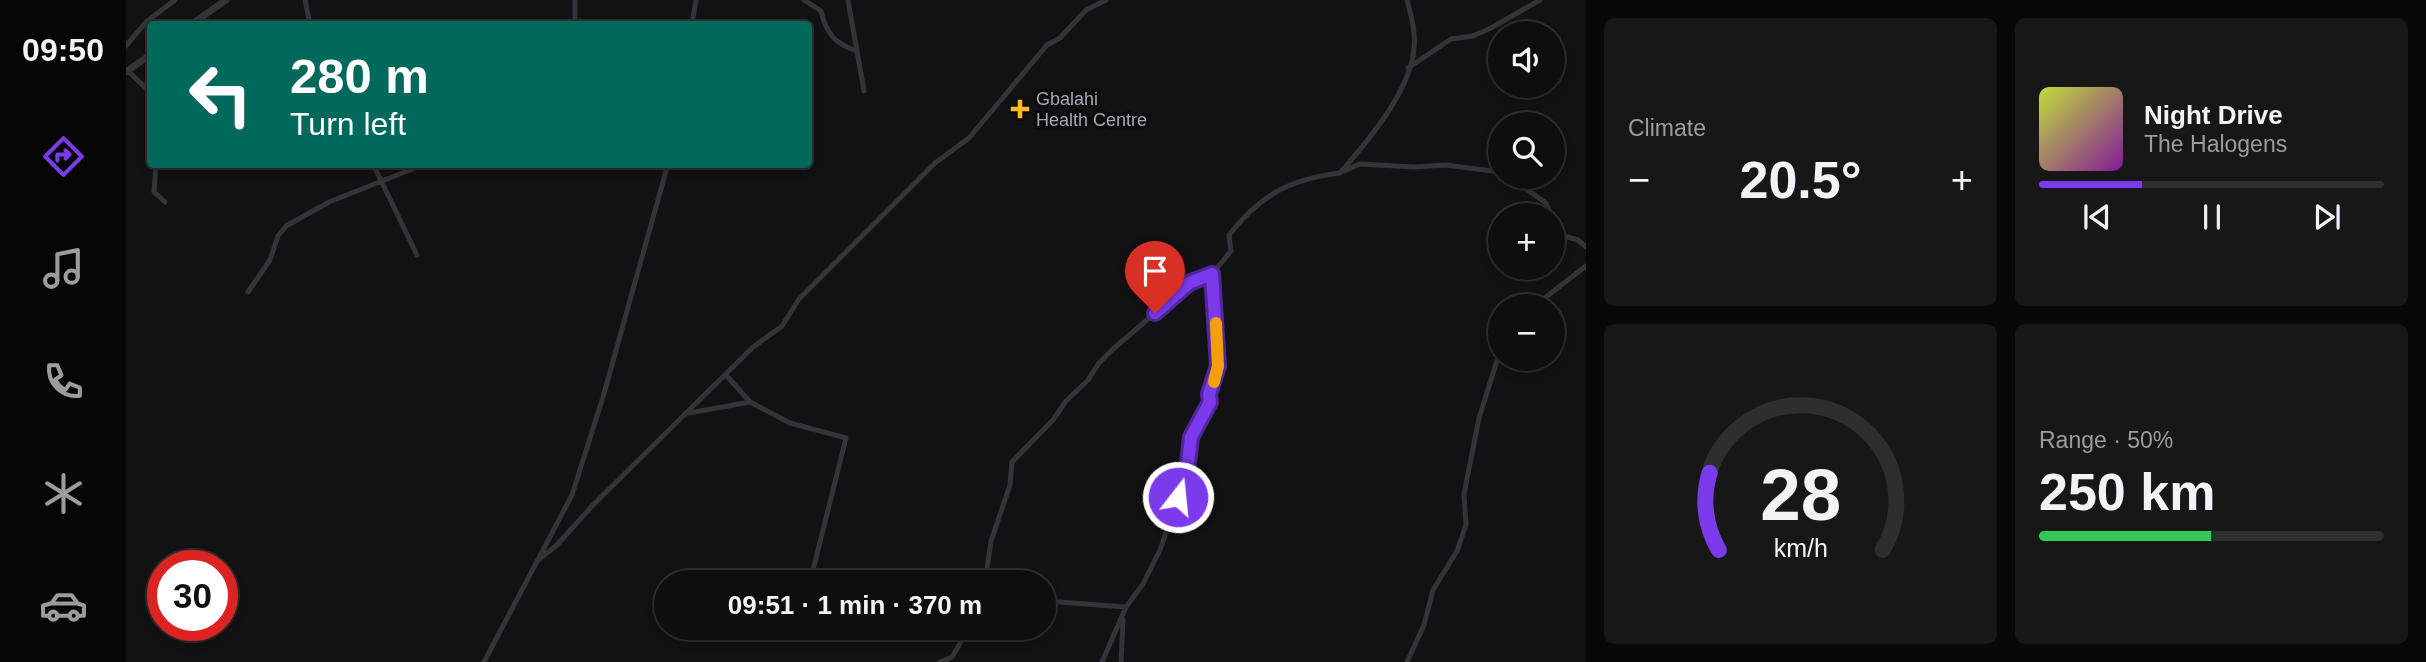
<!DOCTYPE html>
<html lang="en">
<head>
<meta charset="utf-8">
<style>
	body { margin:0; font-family:Helvetica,sans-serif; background:#171718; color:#f1f3f6; height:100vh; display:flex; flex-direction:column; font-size:26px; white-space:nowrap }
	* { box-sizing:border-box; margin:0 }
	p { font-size:23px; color:#9b9c9e }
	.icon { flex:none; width:38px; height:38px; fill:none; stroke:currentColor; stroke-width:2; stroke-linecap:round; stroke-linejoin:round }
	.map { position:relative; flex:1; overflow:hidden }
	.sheet { display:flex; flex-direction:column; gap:18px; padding:18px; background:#080808; width:840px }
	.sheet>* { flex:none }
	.top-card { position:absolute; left:21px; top:21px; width:665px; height:147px; border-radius:7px; box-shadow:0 4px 10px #0003,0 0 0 2px #2e2e2f; background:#00695c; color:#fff; overflow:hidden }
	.fabs { position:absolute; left:1362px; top:21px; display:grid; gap:14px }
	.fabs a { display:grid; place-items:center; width:77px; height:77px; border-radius:50%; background:#0e0e0f; box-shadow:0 4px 10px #0003,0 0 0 2px #2e2e2f; font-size:35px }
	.speed { position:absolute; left:21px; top:550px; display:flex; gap:14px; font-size:35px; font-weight:700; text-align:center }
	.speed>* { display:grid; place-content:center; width:91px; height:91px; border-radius:50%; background:#0e0e0f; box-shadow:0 4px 10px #0003,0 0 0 2px #2e2e2f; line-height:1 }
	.speed .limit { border:10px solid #d22; background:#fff; color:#111 }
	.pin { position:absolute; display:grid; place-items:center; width:60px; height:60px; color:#fff; margin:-72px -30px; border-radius:50% 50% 50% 0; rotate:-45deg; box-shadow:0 0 7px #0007 }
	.pin .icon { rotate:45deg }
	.me { position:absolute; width:77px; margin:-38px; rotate:16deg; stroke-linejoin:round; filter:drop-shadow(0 0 5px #0008) }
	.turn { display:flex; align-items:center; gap:24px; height:147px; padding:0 28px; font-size:32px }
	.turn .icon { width:91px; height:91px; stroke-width:2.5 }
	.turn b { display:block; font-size:49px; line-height:60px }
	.big { font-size:52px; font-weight:600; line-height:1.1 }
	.sheet .tile { flex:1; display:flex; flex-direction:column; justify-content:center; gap:10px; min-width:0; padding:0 24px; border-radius:10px; background:#171718 }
	.sheet .dial { align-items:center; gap:0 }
	.dial svg { height:182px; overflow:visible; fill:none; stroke:#2e2e2f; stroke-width:7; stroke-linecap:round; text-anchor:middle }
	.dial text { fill:#f1f3f6; stroke:none }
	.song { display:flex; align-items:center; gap:21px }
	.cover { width:84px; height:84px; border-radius:10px; background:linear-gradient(135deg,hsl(70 70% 55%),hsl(290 70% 35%)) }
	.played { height:7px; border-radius:4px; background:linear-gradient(90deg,#7c3aed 30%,#2e2e2f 30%) }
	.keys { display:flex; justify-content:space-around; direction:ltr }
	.heat { display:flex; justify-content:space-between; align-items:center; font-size:38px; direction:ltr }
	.charge { height:10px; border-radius:5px; background:linear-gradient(90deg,#34c759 50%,#2e2e2f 0) }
	.sheet .tiles { flex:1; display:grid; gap:18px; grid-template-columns:repeat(2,1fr) }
	.trip { position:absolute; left:528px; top:570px; width:402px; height:70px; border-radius:35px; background:#0e0e0f; box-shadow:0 4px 10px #0003,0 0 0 2px #2e2e2f; font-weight:600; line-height:70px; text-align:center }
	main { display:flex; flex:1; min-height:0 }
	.tabs { display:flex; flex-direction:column; width:126px; justify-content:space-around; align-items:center; background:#060606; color:#9b9c9e }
	.tabs .icon { width:49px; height:49px }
	.tabs .active { color:#7c3aed }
	.tabs b { font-size:32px; color:#f1f3f6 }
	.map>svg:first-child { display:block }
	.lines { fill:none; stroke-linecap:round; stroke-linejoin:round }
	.minor { stroke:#333339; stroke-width:5 }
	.tertiary { stroke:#333339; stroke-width:7 }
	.route-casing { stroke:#51269a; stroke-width:18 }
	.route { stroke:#7c3aed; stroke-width:12 }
	.slow { stroke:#f59e0b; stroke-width:12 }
	.poi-dot { fill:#fbbb22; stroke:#0d0d0e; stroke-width:2.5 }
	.labels { text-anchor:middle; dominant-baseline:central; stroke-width:7; stroke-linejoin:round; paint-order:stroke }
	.poi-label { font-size:18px; fill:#a2a7b5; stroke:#0d0d0e; text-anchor:start }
</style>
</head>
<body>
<main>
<nav class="tabs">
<b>09:50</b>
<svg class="icon active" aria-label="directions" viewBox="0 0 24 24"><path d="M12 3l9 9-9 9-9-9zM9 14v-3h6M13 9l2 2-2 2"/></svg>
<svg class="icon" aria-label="music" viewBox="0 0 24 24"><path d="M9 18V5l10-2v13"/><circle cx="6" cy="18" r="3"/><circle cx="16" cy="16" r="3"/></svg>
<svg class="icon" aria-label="phone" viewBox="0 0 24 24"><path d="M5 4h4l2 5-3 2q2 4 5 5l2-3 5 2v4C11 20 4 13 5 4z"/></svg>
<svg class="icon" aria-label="climate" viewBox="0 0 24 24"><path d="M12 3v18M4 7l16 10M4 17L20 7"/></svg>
<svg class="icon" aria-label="car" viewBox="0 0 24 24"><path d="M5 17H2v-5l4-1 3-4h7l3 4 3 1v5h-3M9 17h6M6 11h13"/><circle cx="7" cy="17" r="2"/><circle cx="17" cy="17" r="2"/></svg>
</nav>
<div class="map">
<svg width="1460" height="662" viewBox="0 0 1460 662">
	<rect width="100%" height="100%" fill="#121214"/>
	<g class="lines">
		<path class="minor" d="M179 0 184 24
			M678 0 695 11C700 33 709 44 731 51
			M722 0 738 91
			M449 24V0
			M566 24 570 0
			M0 46 20 22 49 0
			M1282 68 1325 39 1347 36 1365 28 1414 0
			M2 71 24 92
			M30 164 28 192 39 202
			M247 164 291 255
			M1218 171 1234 164 1288 167 1320 165 1374 172
			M1383 177 1420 203 1425 215
			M1426 219 1434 235 1452 240 1460 247
			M122 292 144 260 152 236 160 226 203 202 299 164
			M1385 306 1390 301 1416 300 1460 266
			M600 375 624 402
			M563 413 624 402 664 423 720 438 687 570
			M411 561 430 546 467 505 626 348 656 326 673 299 809 163 843 138 921 45 934 38 960 10 980 0
			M690 571 760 583
			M859 583 865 541 884 485 886 462 927 420 940 401 962 380 973 363 987 349 1064 283 1086 274
			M919 601 1000 607
			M358 662 446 495 477 397 542 164
			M814 662 826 657 843 628
			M976 662 1000 607 1017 584 1034 550 1061 471 1065 437 1084 403 1083 394 1092 366 1086 274 1105 251 1103 235C1134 195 1164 179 1214 173 1241 142 1285 91 1288 48 1290 33 1285 15 1281 0
			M995 662 997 620
			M1281 662 1298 625 1307 590 1331 551 1340 525 1338 494 1353 418 1374 351"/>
		<path class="tertiary" d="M66 24 100 0
			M0 72 24 55"/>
	</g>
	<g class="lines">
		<g class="route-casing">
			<path id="route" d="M1029 313 1063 283 1086 274 1092 366 1083 394 1084 402 1065 437 1061 471 1052 497"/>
		</g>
		<use href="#route" class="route"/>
		<path class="slow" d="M1088 382 1092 366 1090 323"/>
	</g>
	<path class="poi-dot" d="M890.5 98.5h7v7h7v7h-7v7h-7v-7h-7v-7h7z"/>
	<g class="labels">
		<g class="poi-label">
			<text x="910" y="99">Gbalahi<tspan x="910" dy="21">Health Centre</tspan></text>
		</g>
	</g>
</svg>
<div class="fabs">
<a><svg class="icon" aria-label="sound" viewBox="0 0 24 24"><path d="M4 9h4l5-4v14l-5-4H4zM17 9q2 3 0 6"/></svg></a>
<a><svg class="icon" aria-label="search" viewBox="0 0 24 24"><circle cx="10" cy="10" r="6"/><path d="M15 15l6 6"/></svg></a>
<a>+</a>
<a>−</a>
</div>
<div class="speed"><div class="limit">30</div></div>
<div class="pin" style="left:1029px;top:313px;background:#d93025"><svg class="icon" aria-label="arrive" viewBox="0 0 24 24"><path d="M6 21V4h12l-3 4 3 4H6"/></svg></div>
<svg class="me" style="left:1052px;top:497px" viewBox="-20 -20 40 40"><circle r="17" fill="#7c3aed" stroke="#fff" stroke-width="3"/><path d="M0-11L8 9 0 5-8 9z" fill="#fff"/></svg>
<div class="trip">09:51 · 1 min · 370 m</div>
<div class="top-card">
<div class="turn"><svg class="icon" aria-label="left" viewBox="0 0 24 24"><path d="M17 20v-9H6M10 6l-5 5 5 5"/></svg><div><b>280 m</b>Turn left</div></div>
</div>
</div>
<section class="sheet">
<div class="tiles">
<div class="tile"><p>Climate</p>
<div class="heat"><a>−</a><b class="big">20.5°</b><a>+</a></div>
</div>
<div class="tile">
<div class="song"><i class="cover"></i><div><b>Night Drive</b><p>The Halogens</p></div></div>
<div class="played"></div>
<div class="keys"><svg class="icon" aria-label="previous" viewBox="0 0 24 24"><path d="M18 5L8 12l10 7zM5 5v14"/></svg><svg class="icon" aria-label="pause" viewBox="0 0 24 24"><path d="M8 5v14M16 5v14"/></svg><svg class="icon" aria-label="next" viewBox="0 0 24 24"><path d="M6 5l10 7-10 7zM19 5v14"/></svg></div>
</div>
<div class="tile dial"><svg viewBox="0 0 100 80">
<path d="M14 69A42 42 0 1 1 86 69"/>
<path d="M14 69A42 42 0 0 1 10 35" stroke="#7c3aed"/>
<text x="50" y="56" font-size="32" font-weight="700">28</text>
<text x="50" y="72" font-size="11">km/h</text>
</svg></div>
<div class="tile"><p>Range · 50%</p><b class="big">250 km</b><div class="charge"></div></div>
</div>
</section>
</main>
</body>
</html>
